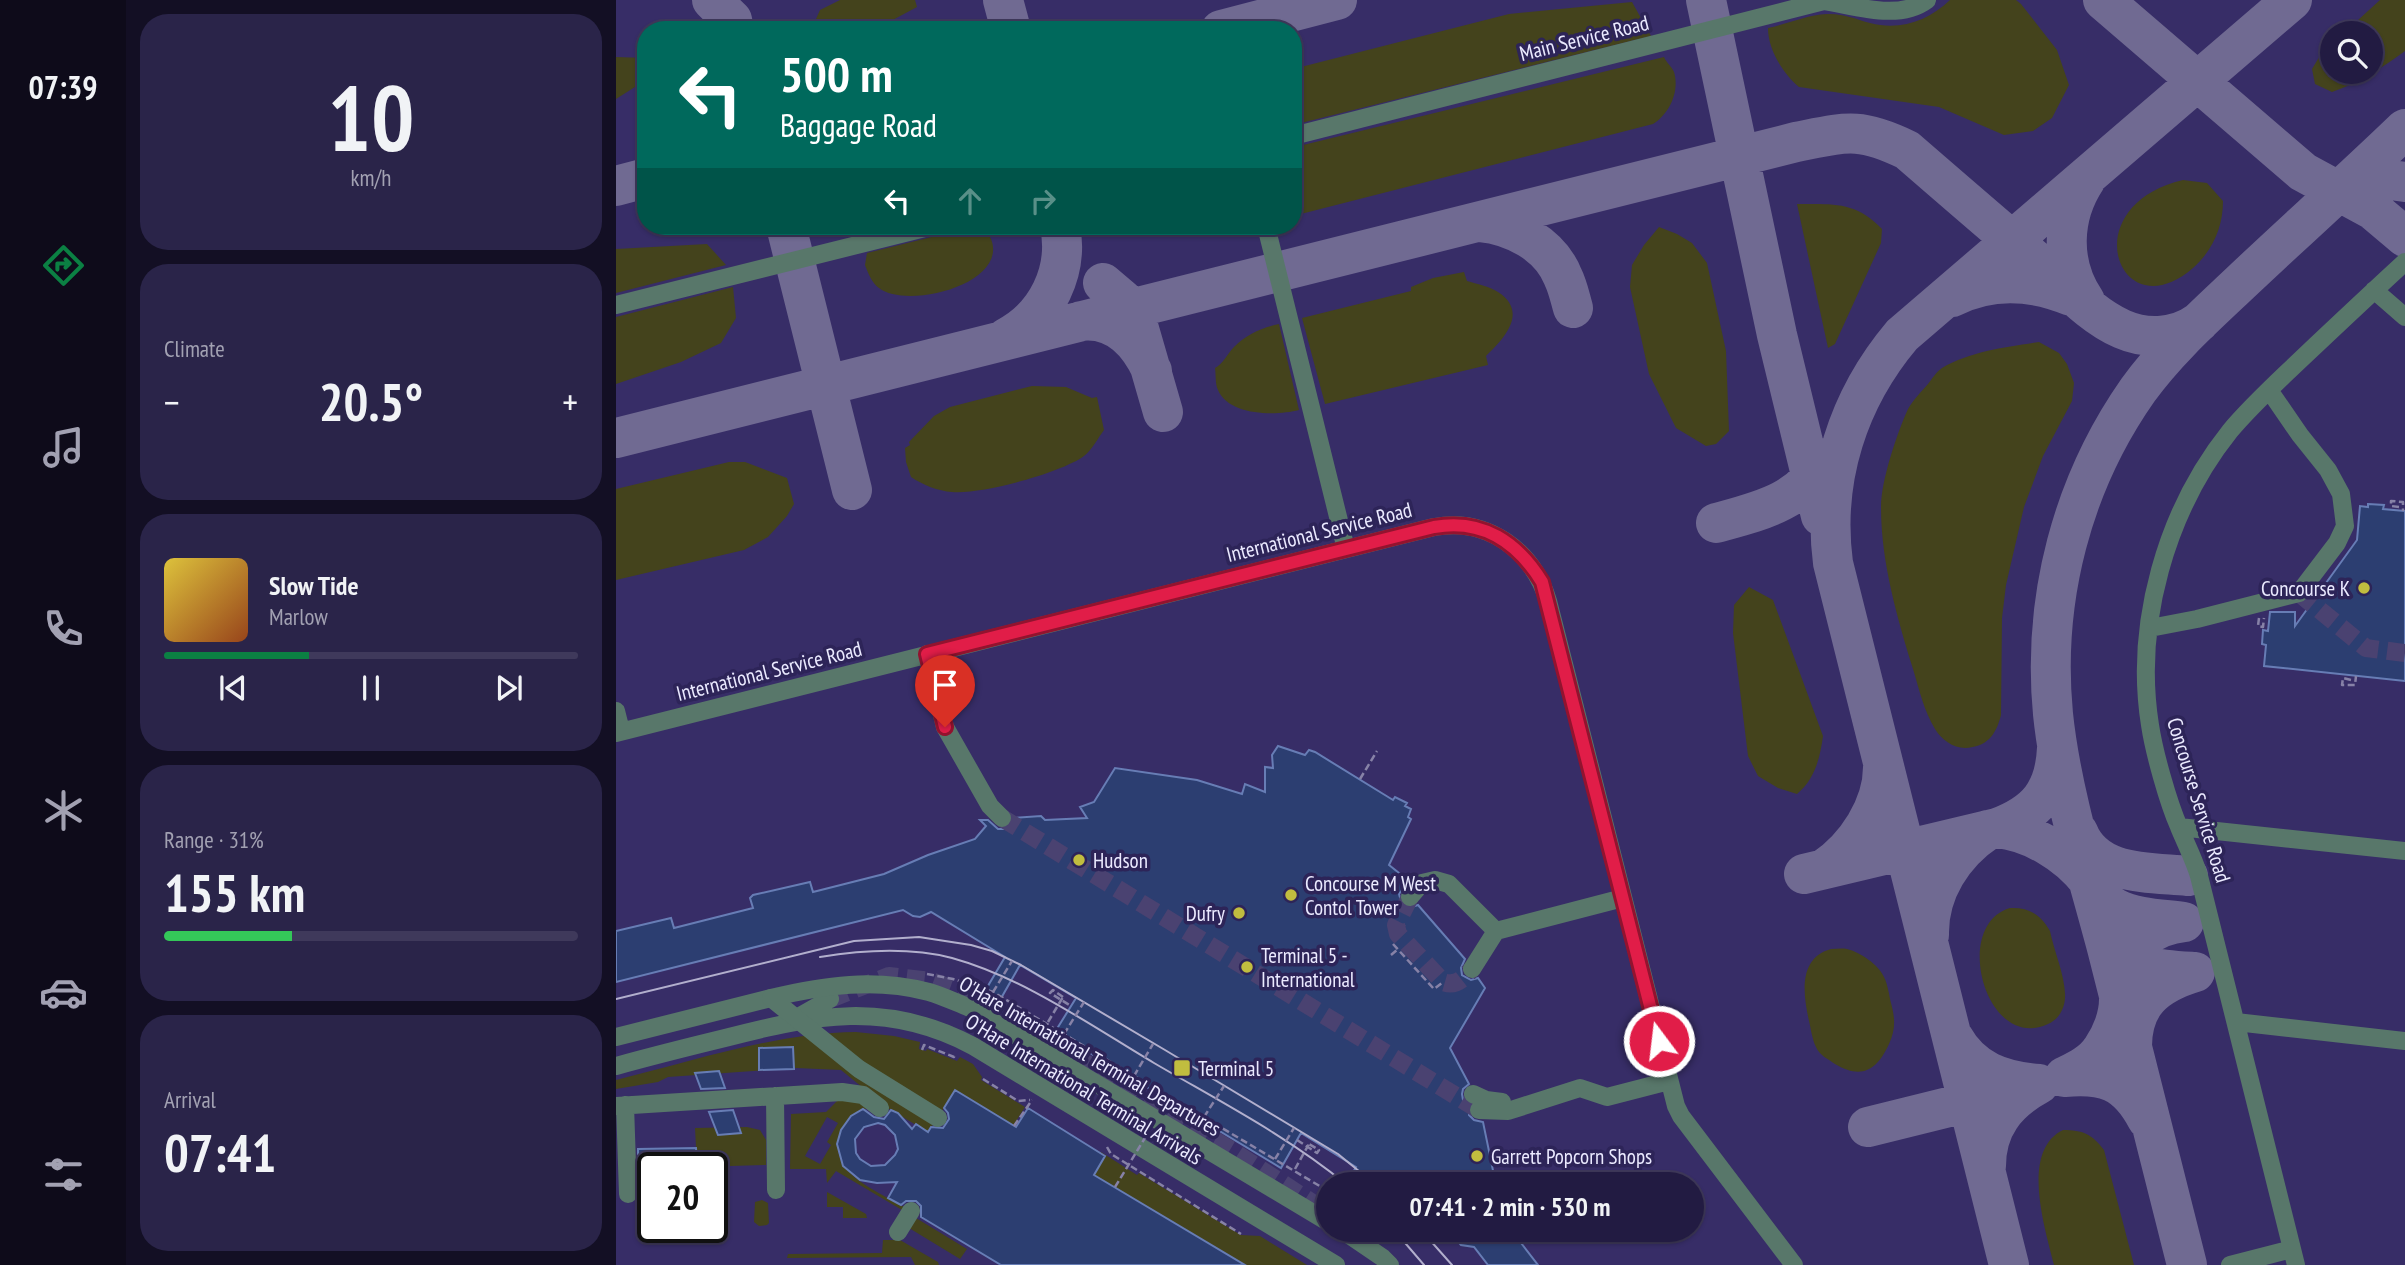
<!DOCTYPE html>
<html lang="en">
<head>
<meta charset="utf-8">
<style>
	body { margin:0; font-family:"PT Sans Narrow",sans-serif; background:#2a2449; color:#f1f3f6; height:100vh; display:flex; flex-direction:column; font-size:26px; white-space:nowrap }
	* { box-sizing:border-box; margin:0 }
	p { font-size:23px; color:#a2a1b2 }
	.icon { flex:none; width:38px; height:38px; fill:none; stroke:currentColor; stroke-width:2; stroke-linecap:round; stroke-linejoin:round }
	.map { position:relative; flex:1; overflow:hidden }
	.side { display:flex; flex-direction:column; gap:14px; padding:14px; background:#130f24; width:490px }
	.side>* { flex:none }
	.hud { position:absolute; left:21px; top:21px; width:665px; height:214px; border-radius:28px; box-shadow:0 2px 5px #0004,0 0 0 2px #3f395b; background:#00695c; color:#fff; overflow:hidden }
	.controls { position:absolute; left:1704px; top:21px; display:grid; gap:14px }
	.controls a { display:grid; place-items:center; width:63px; height:63px; border-radius:50%; background:#221b42; box-shadow:0 2px 5px #0004,0 0 0 2px #3f395b; font-size:35px }
	.speed { position:absolute; left:21px; top:1152px; display:flex; gap:14px; font-size:35px; font-weight:700; text-align:center }
	.speed>* { display:grid; place-content:center; width:91px; height:91px; border-radius:50%; background:#221b42; box-shadow:0 2px 5px #0004,0 0 0 2px #3f395b; line-height:1 }
	.speed .limit { border:4px solid #111; border-radius:10px; background:#fff; color:#111 }
	.pin { position:absolute; display:grid; place-items:center; width:60px; height:60px; color:#fff; margin:-72px -30px; border-radius:50% 50% 50% 0; rotate:-45deg; box-shadow:0 0 7px #0007 }
	.pin .icon { rotate:45deg }
	.me { position:absolute; width:77px; margin:-38px; rotate:345deg; stroke-linejoin:round; filter:drop-shadow(0 0 5px #0008) }
	.turn { display:flex; align-items:center; gap:24px; height:147px; padding:0 28px; font-size:32px }
	.turn .icon { width:91px; height:91px; stroke-width:2.5 }
	.turn b { display:block; font-size:49px; line-height:60px }
	.lanes { display:flex; align-items:center; height:66px; padding:0 28px; background:#0003; justify-content:center; gap:35px; direction:ltr }
	.lanes .off { opacity:.35 }
	.big { font-size:52px; font-weight:700; line-height:1.1 }
	.side .card { flex:1; display:flex; flex-direction:column; justify-content:center; gap:10px; min-width:0; padding:0 24px; border-radius:28px; background:#2a2449 }
	.side .dial { align-items:center; gap:0 }
	.dial b { font-size:91px; line-height:1 }
	.song { display:flex; align-items:center; gap:21px }
	.cover { width:84px; height:84px; border-radius:10px; background:linear-gradient(135deg,hsl(50 70% 55%),hsl(20 70% 35%)) }
	.played { height:7px; border-radius:4px; background:linear-gradient(90deg,#0b8043 35%,#3f395b 35%) }
	.keys { display:flex; justify-content:space-around; direction:ltr }
	.heat { display:flex; justify-content:space-between; align-items:center; font-size:38px; direction:ltr }
	.charge { height:10px; border-radius:5px; background:linear-gradient(90deg,#34c759 31%,#3f395b 0) }
	.trip { position:absolute; left:700px; top:1172px; width:388px; height:70px; border-radius:35px; background:#221b42; box-shadow:0 2px 5px #0004,0 0 0 2px #3f395b; font-weight:700; line-height:70px; text-align:center }
	main { display:flex; flex:1; min-height:0 }
	.tabs { display:flex; flex-direction:column; width:126px; justify-content:space-around; align-items:center; background:#0e0b1a; color:#a2a1b2 }
	.tabs .icon { width:49px; height:49px }
	.tabs .on { color:#0b8043 }
	.tabs b { font-size:32px; color:#f1f3f6 }
	.map>svg:first-child { display:block }
	.built { fill:#372d67; fill-rule:evenodd }
	.green { fill:#44431c; fill-rule:evenodd }
	.lines { fill:none; stroke-linecap:round; stroke-linejoin:round }
	.taxiway { stroke:#706a92; stroke-width:40 }
	.building { fill:#2c3e71; stroke:#677db5; stroke-width:2; fill-rule:evenodd }
	.minor-tunnel { stroke:#4a4271; stroke-width:18; stroke-dasharray:18 9; stroke-linecap:butt }
	.path { stroke:#8782a7; stroke-width:2.5; stroke-dasharray:7 3.5; stroke-linecap:butt }
	.minor { stroke:#58776a; stroke-width:18 }
	.tram { stroke:#b2afcd; stroke-width:2 }
	.path-bridge { stroke:#8782a7; stroke-width:2.5; stroke-dasharray:7 3.5; stroke-linecap:butt }
	.minor-bridge { stroke:#58776a; stroke-width:18 }
	.route-casing { stroke:#92132f; stroke-width:18 }
	.route { stroke:#e11d48; stroke-width:12 }
	.poi-dot { fill:#c1bd3f; stroke:#2d2458; stroke-width:2.5 }
	.labels { text-anchor:middle; dominant-baseline:central; stroke-width:7; stroke-linejoin:round; paint-order:stroke }
	.street-label { font-size:21px; fill:#ebeaff; stroke:#2d2458 }
	.poi-label { font-size:21px; fill:#ebeaff; stroke:#2d2458; text-anchor:start }
</style>
</head>
<body>
<main>
<nav class="tabs">
<b>07:39</b>
<svg class="icon on" aria-label="directions" viewBox="0 0 24 24"><path d="M12 3l9 9-9 9-9-9zM9 14v-3h6M13 9l2 2-2 2"/></svg>
<svg class="icon" aria-label="music" viewBox="0 0 24 24"><path d="M9 18V5l10-2v13"/><circle cx="6" cy="18" r="3"/><circle cx="16" cy="16" r="3"/></svg>
<svg class="icon" aria-label="phone" viewBox="0 0 24 24"><path d="M5 4h4l2 5-3 2q2 4 5 5l2-3 5 2v4C11 20 4 13 5 4z"/></svg>
<svg class="icon" aria-label="climate" viewBox="0 0 24 24"><path d="M12 3v18M4 7l16 10M4 17L20 7"/></svg>
<svg class="icon" aria-label="car" viewBox="0 0 24 24"><path d="M5 17H2v-5l4-1 3-4h7l3 4 3 1v5h-3M9 17h6M6 11h13"/><circle cx="7" cy="17" r="2"/><circle cx="17" cy="17" r="2"/></svg>
<svg class="icon" aria-label="filters" viewBox="0 0 24 24"><path d="M4 7h16M4 17h16"/><circle cx="9" cy="7" r="2"/><circle cx="15" cy="17" r="2"/></svg>
</nav>
<section class="side">
<div class="card dial"><b>10</b><p>km/h</p></div>
<div class="card"><p>Climate</p>
<div class="heat"><a>−</a><b class="big">20.5°</b><a>+</a></div>
</div>
<div class="card">
<div class="song"><i class="cover"></i><div><b>Slow Tide</b><p>Marlow</p></div></div>
<div class="played"></div>
<div class="keys"><svg class="icon" aria-label="previous" viewBox="0 0 24 24"><path d="M18 5L8 12l10 7zM5 5v14"/></svg><svg class="icon" aria-label="pause" viewBox="0 0 24 24"><path d="M8 5v14M16 5v14"/></svg><svg class="icon" aria-label="next" viewBox="0 0 24 24"><path d="M6 5l10 7-10 7zM19 5v14"/></svg></div>
</div>
<div class="card"><p>Range · 31%</p><b class="big">155 km</b><div class="charge"></div></div>
<div class="card"><p>Arrival</p><b class="big">07:41</b></div>
</section>
<div class="map">
<svg width="1789" height="1265" viewBox="0 0 1789 1265">
	<rect width="100%" height="100%" fill="#2d2458"/>
	<path class="built" d="M0 0H1789V1265H0ZM30 30H677V226H30ZM1717 33H1755V72H1717ZM37 1167H96V1227H37ZM712 1185H1076V1230H712Z"/>
	<path class="green" d="M224 0H299L301 7 258 30H205L200 19 204 10Z
		M1334 0H1400L1405 4 1441 50 1453 85 1436 118 1417 131 1388 135 1323 107 1183 87C1167 73 1152 50 1152 28 1171 24 1191 15 1211 14 1226 13 1240 19 1254 23 1284 31 1312 21 1334 0Z
		M1764 0H1789V51C1766 68 1743 83 1716 92L1699 84 1696 69 1717 34V72H1755V33H1718L1725 28 1730 31Z
		M1016 2 1035 36 677 125V69L893 14Z
		M0 57 30 58V80L0 99Z
		M1048 57C1050 62 1056 67 1058 72 1064 92 1053 114 1037 124L677 216V150L683 146Z
		M1567 180 1591 183 1607 201C1607 227 1597 250 1577 268 1503 332 1456 206 1567 180Z
		M1181 204C1216 204 1240 201 1266 229L1265 243 1219 344 1212 348Z
		M360 226H366C369 230 373 235 375 239 393 284 291 310 263 288 256 283 252 273 249 265L251 253Z
		M524 226H615C584 231 554 238 524 226Z
		M1043 227 1061 234 1076 243 1091 263 1110 351 1113 431 1100 444 1090 446 1060 428 1033 374 1014 287 1016 265 1028 245Z
		M91 244 110 265 0 293V249Z
		M848 272 851 281C861 284 873 286 882 292 913 312 888 339 870 356L872 365 709 404 686 318 795 291V287L817 278Z
		M117 287 120 318 105 343 65 362 0 384V317Z
		M663 324 683 410C660 416 613 416 602 390 599 384 600 374 599 368 607 364 611 354 618 347 631 334 645 328 663 324Z
		M1423 342 1443 353 1451 364 1458 383 1456 401 1427 456 1408 507 1390 585 1386 618 1385 715C1380 735 1371 747 1349 748 1337 748 1325 739 1319 729 1308 711 1303 689 1297 669 1281 617 1265 562 1265 507 1265 481 1281 433 1292 409 1297 400 1305 392 1312 384 1316 379 1320 372 1326 368 1355 351 1391 347 1423 342Z
		M416 386 450 387 476 398 481 397 488 430C482 438 476 450 468 456 445 473 364 495 336 492 322 491 307 485 295 477L290 462 289 448 294 445 293 442 318 416 334 407Z
		M113 462H129L171 478 178 504 171 516 152 537 128 550 0 580V489Z
		M1133 587 1157 600 1207 736C1204 758 1199 779 1181 794L1162 788 1142 776 1132 756 1117 633 1118 605Z
		M1394 908C1413 907 1425 915 1434 931 1438 951 1448 973 1449 993 1450 1006 1444 1019 1432 1024 1370 1053 1335 925 1394 908Z
		M1215 949C1220 949 1226 948 1231 949 1244 952 1263 965 1268 977 1272 985 1273 995 1275 1003 1279 1018 1280 1029 1273 1044 1261 1070 1246 1080 1219 1064 1212 1059 1203 1055 1200 1047 1196 1039 1195 1029 1193 1021 1187 994 1182 958 1215 949Z
		M240 1032 278 1036 304 1042 303 1049 310 1051 311 1049 341 1061 344 1057 357 1064 366 1077 365 1080 409 1107 397 1126 339 1091 312 1132 273 1109 225 1070 180 1068 52 1077 42 1082 0 1089V1080C78 1061 159 1033 240 1032Z
		M223 1099 242 1101 254 1108C241 1110 230 1118 225 1131 208 1171 261 1191 288 1207L286 1210 220 1171 211 1183 210 1169H174L175 1114 210 1112ZM211 1117 222 1123 211 1142 215 1145 204 1164 189 1156Z
		M131 1127 144 1130 150 1140V1165L81 1167 79 1128Z
		M1447 1130C1467 1130 1476 1134 1488 1150L1518 1265H1438C1429 1228 1404 1151 1447 1130Z
		M485 1152 521 1175 523 1173 625 1235 644 1236 691 1265H629L478 1175 489 1156H481Z
		M211 1192 250 1214 251 1218H227V1207H211Z
		M146 1200 152 1203 153 1223 151 1225 143 1226 138 1222 139 1202Z
		M300 1218 351 1249 344 1259 293 1228Z
		M267 1240H284L322 1262 323 1265H299L295 1257 171 1258 172 1254 266 1253Z"/>
	<g class="lines">
		<path class="taxiway" d="M96 0 116 20 118 30
			M387 0 395 30
			M1090 0 1161 335 1205 516
			M1487 0 1687 172 1757 210 1789 237
			M605 30 721 0
			M1731 183 1752 177 1789 182
			M0 186 30 178
			M864 222C897 225 934 244 947 277 952 287 954 298 957 308
			M170 226 236 490
			M487 283 507 300 521 322 547 412
			M1336 297C1374 278 1416 280 1455 296
			M1469 301C1444 264 1445 217 1470 179
			M465 321C500 317 523 343 536 371
			M390 338C431 317 453 271 444 226
			M0 438 1180 142C1231 132 1243 127 1291 150 1336 189 1381 228 1426 266 1451 288 1476 316 1506 329 1531 340 1561 338 1583 322
			M1100 523C1144 511 1186 502 1209 458
			M1381 828C1416 832 1451 853 1473 881 1482 891 1486 901 1499 908 1520 919 1546 919 1568 922 1537 925 1510 945 1504 977 1503 985 1504 991 1503 999 1503 1016 1496 1035 1486 1049 1477 1063 1462 1070 1448 1077 1488 1073 1511 1081 1531 1119
			M1462 832C1479 876 1533 872 1572 876
			M1208 869C1240 847 1267 807 1267 767
			M1188 874 1381 828C1421 813 1439 792 1441 748
			M1313 935C1312 892 1337 853 1372 830
			M1492 940C1511 969 1547 970 1579 972 1539 984 1515 1004 1516 1049
			M1337 1037C1356 1071 1386 1081 1423 1084 1390 1102 1370 1127 1370 1166
			M1252 1127 1377 1096
			M1393 1265 1217 563C1206 479 1232 399 1286 335L1676 0
			M1571 1265C1545 1161 1518 1057 1492 952 1472 876 1445 792 1437 714 1426 599 1456 484 1522 390 1551 350 1588 317 1624 283 1679 231 1735 181 1789 129"/>
	</g>
	<path class="building" d="M1752 504 1768 505 1767 509 1789 511V681L1648 666 1650 645 1646 644 1647 630 1652 631 1654 612H1679V626L1741 540 1744 506 1752 507Z
		M662 746 689 755 693 750 699 752 777 800 779 797 791 803 789 806 795 809 792 817 795 819 773 865 793 881 783 894 786 905 793 908 802 905 849 959 845 968 846 975 855 980 862 978 869 988 834 1048 853 1084 847 1089 846 1094 847 1100 853 1105V1115L858 1120 867 1122 880 1185H771L755 1175 749 1185H730L740 1167 685 1133 665 1168 439 1032 460 998 404 965 384 1000 369 991 389 957 315 912 304 917 297 916 287 910 0 982V931L55 918 58 928 137 908 134 898 137 895 194 882 197 892 268 874 312 855 359 839 370 826 364 820H372L382 829H388L394 825 397 818 425 816 429 820 471 818 464 807 478 802 499 768 581 780 626 794 629 784 649 792V767L657 768 656 755Z
		M177 1047 178 1069 143 1070V1048Z
		M103 1071 109 1088 85 1089 79 1073Z
		M339 1090 400 1127 412 1108 489 1156 478 1175 629 1265H385L305 1217V1206L300 1201H290L285 1205 272 1198 281 1182 261 1183 244 1180 227 1166 221 1144 225 1130 235 1116 247 1109 258 1117 268 1119 275 1110 282 1113 296 1129 300 1124 312 1132 315 1127 327 1128 333 1119 332 1113 328 1108ZM262 1123 269 1125 279 1135 282 1149 279 1155 269 1165 255 1166 244 1159 240 1153 239 1139 248 1127Z
		M117 1110 125 1133 102 1135 93 1112Z
		M80 1148 81 1162 22 1163V1149Z
		M832 1230H895L922 1265H872L858 1247 845 1245Z"/>
	<g class="lines">
		<path class="minor-tunnel" d="M1683 593 1750 648 1789 653
			M386 818 863 1110
			M794 897 780 925 782 934 827 982C841 987 847 978 856 969
			M214 999 273 976 315 981 357 996 402 1019 477 1068 615 1150 701 1206"/>
		<path class="path" d="M1783 507 1775 506V501L1787 502V511
			M1643 618 1642 626 1647 627 1648 618
			M1735 680 1727 678 1726 685H1739L1740 676
			M744 779 761 751
			M777 944 818 989 827 982
			M775 955 782 949
			M311 974 337 979 377 992 712 1191
			M432 1022 447 997
			M306 1050 308 1045 338 1057 339 1055
			M367 1079 402 1101 414 1100
			M398 1126 416 1100
			M491 1147 495 1154 625 1234
			M679 1169 693 1144
			M739 1185 747 1171"/>
		<path class="minor" d="M677 136 1208 1C1240 6 1283 21 1311 0
			M650 226 730 549
			M1758 290 1789 317
			M0 305 317 226
			M1534 628 1581 619 1683 593 1721 543 1729 526 1725 494 1712 470 1684 435 1653 390
			M311 654 329 727 374 806 386 818
			M0 711 5 731
			M0 733 818 527C872 517 917 551 932 601L1060 1106 1065 1116 1178 1265
			M1563 827 1789 851
			M794 897 806 883 819 880 833 884 880 931
			M856 969 880 931 1007 898
			M184 1016 214 999
			M1620 1022 1789 1041
			M0 1037 155 998
			M0 1066C36 1056 72 1047 109 1038 198 1015 271 1000 357 1046L720 1265
			M857 1094 870 1100 886 1102
			M159 1096 160 1190
			M9 1105 12 1194
			M0 1106 226 1092 247 1095 264 1108
			M863 1110 892 1111 964 1088 991 1097 1053 1081
			M726 1230 767 1258 774 1265
			M282 1232 295 1211
			M1614 1265 1676 1249
			M1680 1265 1583 876C1578 859 1570 844 1563 827 1552 802 1538 752 1534 725 1518 624 1550 511 1614 431 1634 407 1658 385 1681 363 1717 329 1753 295 1789 262"/>
		<path class="tram" d="M204 957C247 950 293 947 336 958 408 978 474 1025 538 1063 603 1101 673 1137 731 1185
			M0 999 238 941 303 937 355 945 376 951 405 965 549 1050 722 1154 760 1185
			M778 1230 808 1265
			M805 1230 836 1265"/>
		<path class="path-bridge" d="M377 992 396 961
			M447 997 437 990 434 993 455 1006
			M448 1034 468 1002
			M518 1076 537 1044
			M588 1117 608 1086
			M681 1140 701 1153 703 1150 693 1144
			M659 1159 678 1128
			M499 1187 532 1133"/>
		<path class="minor-bridge" d="M155 998C208 985 259 978 313 992 327 996 341 1003 354 1008L712 1222
			M155 998 243 1069 322 1118"/>
	</g>
	<g class="lines">
		<g class="route-casing">
			<path id="route" d="M329 727 311 654 818 527C867 518 902 543 926 582L1043 1041"/>
		</g>
		<use href="#route" class="route"/>
	</g>
	<g class="poi-dot">
		<circle cx="1748" cy="588" r="7"/>
		<circle cx="463" cy="860" r="7"/>
		<circle cx="675" cy="895" r="7"/>
		<circle cx="623" cy="913" r="7"/>
		<circle cx="631" cy="967" r="7"/>
		<rect x="557" y="1059" width="18" height="18" rx="3.5"/>
		<circle cx="861" cy="1156" r="7"/>
	</g>
	<g class="labels">
		<g class="street-label">
			<text transform="translate(968 38) rotate(-14)">Main Service Road</text>
			<text transform="translate(703 532) rotate(-14)">International Service Road</text>
			<text transform="translate(153 671) rotate(-14)">International Service Road</text>
			<text transform="translate(1583 800) rotate(73)">Concourse Service Road</text>
			<text transform="translate(474 1056) rotate(30)">O'Hare International Terminal Departures</text>
			<text transform="translate(468 1089) rotate(31)">O'Hare International Terminal Arrivals</text>
		</g>
		<g class="poi-label">
			<text x="1734" y="588" text-anchor="end">Concourse K</text>
			<text x="477" y="860">Hudson</text>
			<text x="689" y="883">Concourse M West<tspan x="689" dy="24">Contol Tower</tspan></text>
			<text x="609" y="913" text-anchor="end">Dufry</text>
			<text x="645" y="955">Terminal 5 -<tspan x="645" dy="24">International</tspan></text>
			<text x="582" y="1068">Terminal 5</text>
			<text x="875" y="1156">Garrett Popcorn Shops</text>
		</g>
	</g>
</svg>
<div class="controls">
<a><svg class="icon" aria-label="search" viewBox="0 0 24 24"><circle cx="10" cy="10" r="6"/><path d="M15 15l6 6"/></svg></a>
</div>
<div class="speed"><div class="limit">20</div></div>
<div class="pin" style="left:329px;top:727px;background:#d93025"><svg class="icon" aria-label="arrive" viewBox="0 0 24 24"><path d="M6 21V4h12l-3 4 3 4H6"/></svg></div>
<svg class="me" style="left:1043px;top:1041px" viewBox="-20 -20 40 40"><circle r="17" fill="#e11d48" stroke="#fff" stroke-width="3"/><path d="M0-11L8 9 0 5-8 9z" fill="#fff"/></svg>
<div class="trip">07:41 · 2 min · 530 m</div>
<div class="hud">
<div class="turn"><svg class="icon" aria-label="left" viewBox="0 0 24 24"><path d="M17 20v-9H6M10 6l-5 5 5 5"/></svg><div><b>500 m</b>Baggage Road</div></div>
<div class="lanes"><svg class="icon" aria-label="left" viewBox="0 0 24 24"><path d="M17 20v-9H6M10 6l-5 5 5 5"/></svg><svg class="icon off" aria-label="ahead" viewBox="0 0 24 24"><path d="M12 20V5M6 11l6-6 6 6"/></svg><svg class="icon off" aria-label="right" viewBox="0 0 24 24"><path d="M7 20v-9h11M14 6l5 5-5 5"/></svg></div>
</div>
</div>
</main>
</body>
</html>
